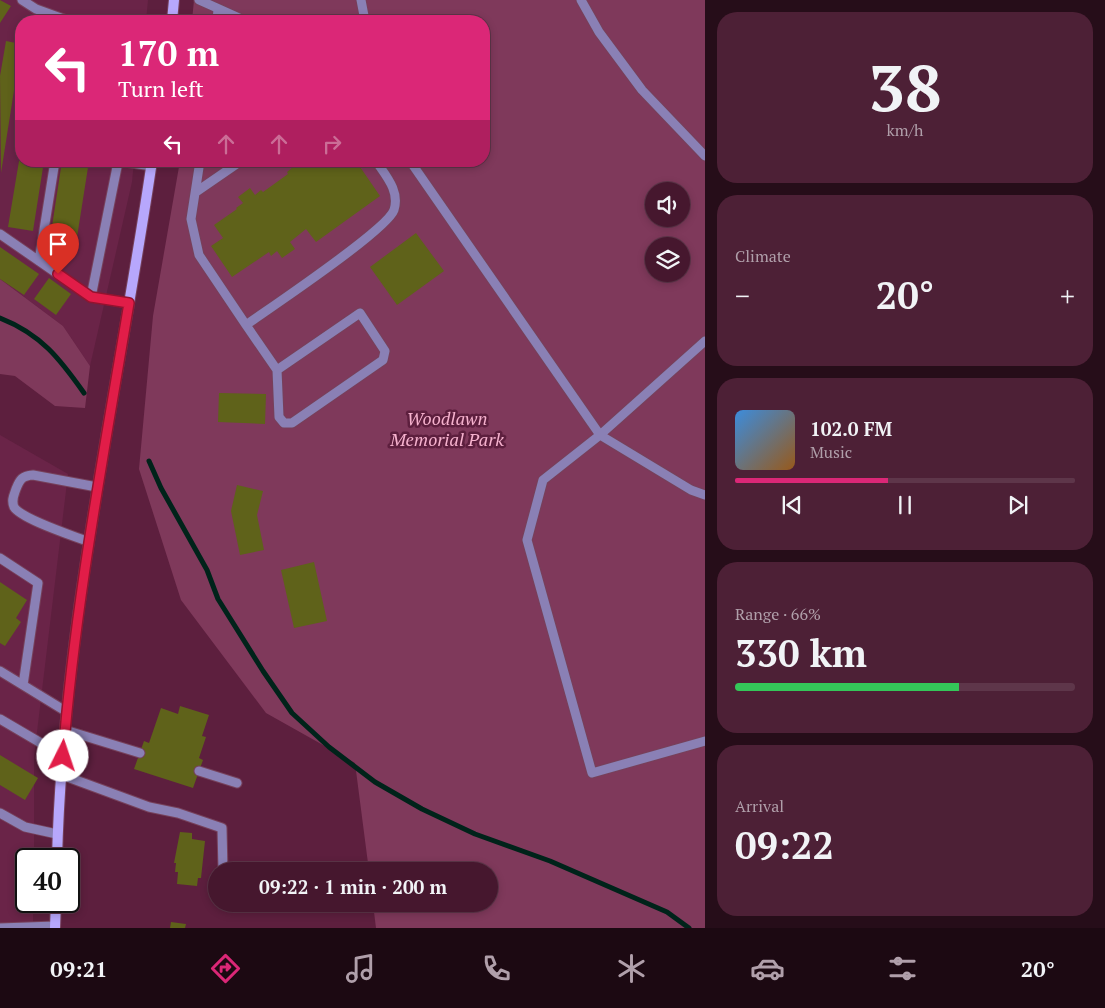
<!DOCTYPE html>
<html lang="en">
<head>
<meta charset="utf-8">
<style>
	body { margin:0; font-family:"PT Serif",serif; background:#4d2036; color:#f1f3f6; height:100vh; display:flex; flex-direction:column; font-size:19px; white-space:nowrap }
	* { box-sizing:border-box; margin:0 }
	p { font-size:16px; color:#b09faa }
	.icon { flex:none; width:28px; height:28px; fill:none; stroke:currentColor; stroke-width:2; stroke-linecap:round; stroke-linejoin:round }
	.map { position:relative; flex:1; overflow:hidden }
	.side { display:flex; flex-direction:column; gap:12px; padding:12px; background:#260d19; width:400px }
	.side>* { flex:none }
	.guide { position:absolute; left:15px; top:15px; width:475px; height:152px; border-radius:20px; box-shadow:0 2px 8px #0003,0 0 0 1px #5e364a; background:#db2777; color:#fff; overflow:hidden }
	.tools { position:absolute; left:645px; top:182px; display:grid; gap:10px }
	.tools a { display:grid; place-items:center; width:45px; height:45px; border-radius:50%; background:#46172e; box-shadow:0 2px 8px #0003,0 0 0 1px #5e364a; font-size:25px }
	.speed { position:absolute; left:15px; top:848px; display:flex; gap:10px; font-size:25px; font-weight:700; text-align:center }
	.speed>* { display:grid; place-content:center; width:65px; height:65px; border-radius:50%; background:#46172e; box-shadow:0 2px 8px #0003,0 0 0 1px #5e364a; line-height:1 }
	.speed .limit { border:2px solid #111; border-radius:8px; background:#fff; color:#111 }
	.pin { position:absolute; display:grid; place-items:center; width:42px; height:42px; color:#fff; margin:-51px -21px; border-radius:50% 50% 50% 0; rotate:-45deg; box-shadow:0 0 5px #0007 }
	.pin .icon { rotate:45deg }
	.me { position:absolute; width:55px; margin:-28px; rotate:4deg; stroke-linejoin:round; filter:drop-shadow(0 0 4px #0008) }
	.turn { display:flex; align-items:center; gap:18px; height:105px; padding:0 20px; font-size:22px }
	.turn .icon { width:65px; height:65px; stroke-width:2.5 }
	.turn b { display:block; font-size:35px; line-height:42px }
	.lanes { display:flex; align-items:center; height:48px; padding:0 20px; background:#0003; justify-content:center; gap:25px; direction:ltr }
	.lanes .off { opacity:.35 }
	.big { font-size:38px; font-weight:600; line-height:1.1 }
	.side .widget { flex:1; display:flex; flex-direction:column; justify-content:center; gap:8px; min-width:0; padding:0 18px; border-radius:20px; background:#4d2036 }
	.side .dial { align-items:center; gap:0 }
	.dial b { font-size:65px; line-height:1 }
	.song { display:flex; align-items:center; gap:15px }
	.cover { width:60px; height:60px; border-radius:8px; background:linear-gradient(135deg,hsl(210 70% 55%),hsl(30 70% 35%)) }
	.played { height:5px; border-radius:2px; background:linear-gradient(90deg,#db2777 45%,#5e364a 45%) }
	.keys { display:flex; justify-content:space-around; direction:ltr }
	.heat { display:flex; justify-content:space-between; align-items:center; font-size:28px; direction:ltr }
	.charge { height:8px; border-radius:4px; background:linear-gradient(90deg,#34c759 66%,#5e364a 0) }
	.trip { position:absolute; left:208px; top:862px; width:290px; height:50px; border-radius:25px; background:#46172e; box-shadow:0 2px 8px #0003,0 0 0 1px #5e364a; font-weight:600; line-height:50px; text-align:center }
	.tabs { display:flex; height:80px; justify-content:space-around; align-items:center; background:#1c0912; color:#b09faa }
	.tabs .icon { width:35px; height:35px }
	.tabs .current { color:#db2777 }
	.tabs b { font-size:22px; color:#f1f3f6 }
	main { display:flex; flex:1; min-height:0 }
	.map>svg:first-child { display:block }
	.built { fill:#6a2448 }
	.green { fill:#7f395b; fill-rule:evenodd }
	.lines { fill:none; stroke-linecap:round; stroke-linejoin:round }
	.stream { stroke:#00231a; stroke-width:5 }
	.building { fill:#5f621a }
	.lane-casing { stroke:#76415b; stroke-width:11 }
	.secondary-casing { stroke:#76415b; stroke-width:12 }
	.lane { stroke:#8a80b5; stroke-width:9 }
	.secondary { stroke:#b7a7fc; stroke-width:10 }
	.route-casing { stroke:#92132f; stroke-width:12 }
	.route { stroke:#e11d48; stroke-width:9 }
	.labels { text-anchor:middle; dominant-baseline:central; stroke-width:5; stroke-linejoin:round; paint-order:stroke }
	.park-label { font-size:18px; font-style:italic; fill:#f6b2ce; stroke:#5d1f3e }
</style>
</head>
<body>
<main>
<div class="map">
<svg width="705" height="928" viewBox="0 0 705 928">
	<rect width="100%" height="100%" fill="#5d1f3e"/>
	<path class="built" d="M0 0H148L146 21H21V161H134L132 182 90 366 63 326 0 279Z
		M0 435 68 474 34 757V859H26V901H33V928H0Z"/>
	<path class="green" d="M194 0H705V928H376L373 904H489V871H369L355 763 266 713 181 600 139 469 153 316 180 161H484V21H192ZM654 191H681V219H654ZM654 246H681V274H654Z
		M0 279 63 326 90 366 85 408 55 406 15 376 0 374Z"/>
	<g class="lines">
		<path class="stream" d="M0 318C41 334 60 359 84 393
			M149 461 161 488 207 570 218 599 263 671 292 713 329 747 375 782 422 809 475 834 550 861 667 912 689 928"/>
	</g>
	<path class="building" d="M0 0 11 6 0 23Z
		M6 41 21 44V46L1 173 0 76Z
		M20 155 21 161H44L33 231 8 227Z
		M62 161H89L75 250 49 246Z
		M289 161H316L319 165 325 161H356L380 196 316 242 306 229 290 242 295 249 282 258 277 251 271 256 269 252 232 277 211 246 223 238 214 225 237 209 236 208 243 203 238 197 250 188 255 195 261 190 263 192 288 174 287 172 293 167Z
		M416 233 444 271 397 305 370 267Z
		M0 247 39 274 24 295 0 279Z
		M49 278 71 294 56 315 34 299Z
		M219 393 266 394 265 424 218 422Z
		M237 485 263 491 257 515 264 550 240 555 231 511Z
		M314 562 327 621 294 628 281 570Z
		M0 582 27 600 16 618 21 622 5 646 0 643Z
		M180 706 209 715 202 736 206 737 199 758 203 760 193 788 134 769 144 741 149 743 161 708 178 714Z
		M0 755 38 778 25 800 0 785Z
		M180 832 192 833V839L205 841 201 878H198L197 886 177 884 178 872H175L176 863H174Z
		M171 922 186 924 185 928H170Z"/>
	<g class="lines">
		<g class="lane-casing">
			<path id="lane" d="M22 0 36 9 69 21
				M199 0 246 21
				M361 0 365 21
				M581 0 599 32 642 90 705 156
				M217 21 218 9
				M118 161 152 166
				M200 161 191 219 199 255 246 325C270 308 387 230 394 210 400 191 386 176 376 161
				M410 161 600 435 691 490 705 495
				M118 162 91 297 129 303
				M196 192 241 161
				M0 234 91 297
				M39 261 55 161
				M246 325 277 370 279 417 284 423H292L383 360 385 351 360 313 277 370
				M705 341 600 435 543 480 527 540 592 773 705 741
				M89 542C74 536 21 519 14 507 11 500 14 495 16 489 20 479 22 476 33 475L97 487
				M0 558 38 583 23 685
				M0 671 67 712
				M0 719 63 756
				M65 730 140 753
				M199 771 237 783
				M62 775 149 807 178 813 222 828 223 871
				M0 813 25 827 57 834
				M0 928 55 926"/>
		</g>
		<g class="secondary-casing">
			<path id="secondary" d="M172 21 174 0
				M57 859C63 624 118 393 152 161
				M55 928 56 901"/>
		</g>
		<use href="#lane" class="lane"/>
		<use href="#secondary" class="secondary"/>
	</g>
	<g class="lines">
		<g class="route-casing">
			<path id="route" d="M58 274 91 297 129 303C104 453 75 604 63 756"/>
		</g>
		<use href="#route" class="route"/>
	</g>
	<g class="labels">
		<g class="park-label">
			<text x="447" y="418">Woodlawn<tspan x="447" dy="21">Memorial Park</tspan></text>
		</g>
	</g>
</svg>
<div class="tools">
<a><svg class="icon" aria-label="sound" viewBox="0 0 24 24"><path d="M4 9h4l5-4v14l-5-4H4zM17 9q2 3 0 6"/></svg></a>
<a><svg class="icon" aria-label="layers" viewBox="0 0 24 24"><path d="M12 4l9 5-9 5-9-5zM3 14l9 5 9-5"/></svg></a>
</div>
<div class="speed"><div class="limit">40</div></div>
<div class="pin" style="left:58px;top:274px;background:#d93025"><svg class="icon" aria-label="arrive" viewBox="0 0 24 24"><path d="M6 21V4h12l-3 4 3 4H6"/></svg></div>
<svg class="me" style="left:63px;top:756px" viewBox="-20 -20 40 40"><circle r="19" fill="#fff"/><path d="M0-13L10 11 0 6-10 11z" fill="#e11d48"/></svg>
<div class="trip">09:22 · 1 min · 200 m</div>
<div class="guide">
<div class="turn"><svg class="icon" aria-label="left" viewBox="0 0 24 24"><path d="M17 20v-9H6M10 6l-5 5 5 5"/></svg><div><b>170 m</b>Turn left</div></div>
<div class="lanes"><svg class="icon" aria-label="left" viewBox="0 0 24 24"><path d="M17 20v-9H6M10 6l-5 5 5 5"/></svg><svg class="icon off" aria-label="ahead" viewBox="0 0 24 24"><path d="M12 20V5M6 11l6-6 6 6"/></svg><svg class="icon off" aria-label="ahead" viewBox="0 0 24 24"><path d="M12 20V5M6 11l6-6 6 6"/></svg><svg class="icon off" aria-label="right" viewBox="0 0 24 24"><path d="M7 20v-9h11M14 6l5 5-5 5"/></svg></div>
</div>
</div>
<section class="side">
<div class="widget dial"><b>38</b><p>km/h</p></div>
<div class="widget"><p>Climate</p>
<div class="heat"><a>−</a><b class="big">20°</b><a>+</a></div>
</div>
<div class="widget">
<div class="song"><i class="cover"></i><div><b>102.0 FM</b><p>Music</p></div></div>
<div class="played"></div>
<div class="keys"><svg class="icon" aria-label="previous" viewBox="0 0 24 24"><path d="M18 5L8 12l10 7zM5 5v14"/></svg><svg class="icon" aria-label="pause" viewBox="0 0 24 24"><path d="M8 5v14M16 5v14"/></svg><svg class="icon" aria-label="next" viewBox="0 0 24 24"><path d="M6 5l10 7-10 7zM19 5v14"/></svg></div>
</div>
<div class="widget"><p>Range · 66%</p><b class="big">330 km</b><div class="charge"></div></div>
<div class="widget"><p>Arrival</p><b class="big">09:22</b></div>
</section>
</main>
<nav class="tabs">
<b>09:21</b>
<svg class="icon current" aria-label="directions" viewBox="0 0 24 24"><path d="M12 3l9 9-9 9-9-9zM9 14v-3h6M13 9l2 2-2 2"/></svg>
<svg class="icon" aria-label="music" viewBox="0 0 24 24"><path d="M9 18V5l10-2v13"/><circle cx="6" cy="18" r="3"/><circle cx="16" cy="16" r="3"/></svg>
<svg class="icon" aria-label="phone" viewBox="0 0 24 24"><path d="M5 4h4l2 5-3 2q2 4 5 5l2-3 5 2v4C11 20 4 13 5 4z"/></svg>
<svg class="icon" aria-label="climate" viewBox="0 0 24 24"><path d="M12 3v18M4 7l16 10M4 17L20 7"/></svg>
<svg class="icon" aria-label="car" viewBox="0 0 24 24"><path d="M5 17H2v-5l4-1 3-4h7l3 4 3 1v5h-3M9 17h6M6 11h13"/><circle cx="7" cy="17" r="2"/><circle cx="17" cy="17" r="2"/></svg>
<svg class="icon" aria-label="filters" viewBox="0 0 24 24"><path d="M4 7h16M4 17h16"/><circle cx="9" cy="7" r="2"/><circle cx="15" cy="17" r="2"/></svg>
<b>20°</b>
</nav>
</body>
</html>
